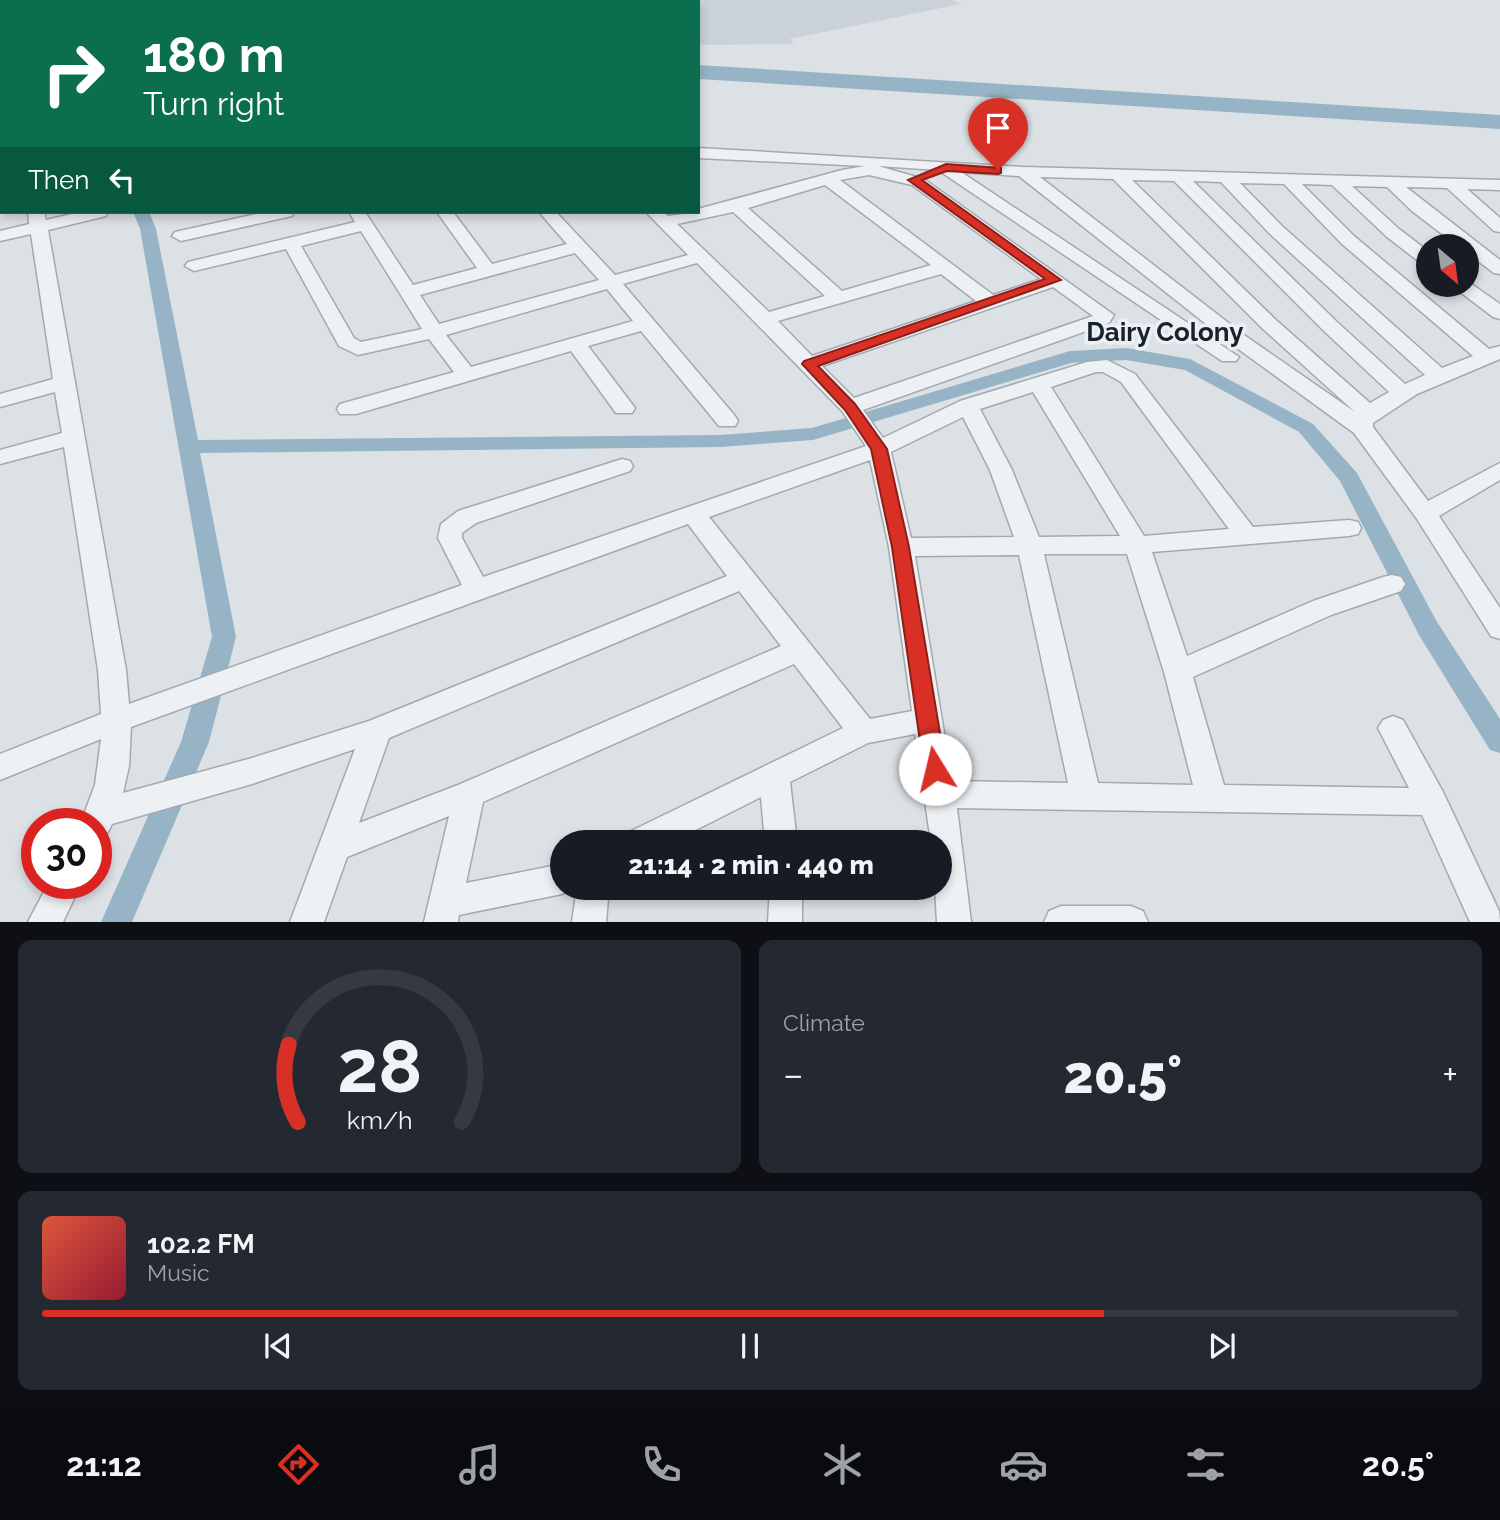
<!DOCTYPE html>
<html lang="en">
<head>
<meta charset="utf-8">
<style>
	body { margin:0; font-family:Raleway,sans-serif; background:#242831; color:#f1f3f6; height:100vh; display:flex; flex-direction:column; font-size:26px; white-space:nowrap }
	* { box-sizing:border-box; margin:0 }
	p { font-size:23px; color:#9ea1a6 }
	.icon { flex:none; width:38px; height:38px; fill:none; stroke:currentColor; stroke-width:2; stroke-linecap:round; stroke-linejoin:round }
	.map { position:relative; height:922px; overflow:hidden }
	.sheet { display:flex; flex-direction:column; gap:18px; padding:18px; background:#0d0f14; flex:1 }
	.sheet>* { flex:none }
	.top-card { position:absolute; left:0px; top:0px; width:700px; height:214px; box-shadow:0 4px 10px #0003; background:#0b6e4f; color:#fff; overflow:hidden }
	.needle { width:46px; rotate:151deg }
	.buttons { position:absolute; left:1416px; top:234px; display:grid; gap:14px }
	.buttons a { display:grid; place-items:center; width:63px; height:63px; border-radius:50%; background:#171b24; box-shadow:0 4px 10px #0003; font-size:35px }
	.speed { position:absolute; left:21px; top:808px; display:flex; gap:14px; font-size:35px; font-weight:700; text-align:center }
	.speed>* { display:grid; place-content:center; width:91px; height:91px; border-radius:50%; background:#171b24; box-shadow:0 4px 10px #0003; line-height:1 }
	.speed .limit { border:10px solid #d22; background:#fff; color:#111 }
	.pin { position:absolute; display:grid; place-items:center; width:60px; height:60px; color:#fff; margin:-72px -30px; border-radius:50% 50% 50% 0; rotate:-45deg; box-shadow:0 0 7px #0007 }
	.pin .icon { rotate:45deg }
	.me { position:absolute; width:77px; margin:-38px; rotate:351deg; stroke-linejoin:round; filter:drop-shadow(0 0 5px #0008) }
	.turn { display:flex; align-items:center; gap:24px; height:147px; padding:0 28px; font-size:32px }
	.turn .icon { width:91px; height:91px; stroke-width:2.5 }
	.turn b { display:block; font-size:49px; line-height:60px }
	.then { display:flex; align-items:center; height:66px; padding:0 28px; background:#0003; gap:14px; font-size:26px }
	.big { font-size:52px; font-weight:800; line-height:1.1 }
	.sheet .card { flex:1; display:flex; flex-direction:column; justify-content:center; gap:10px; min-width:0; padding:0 24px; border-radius:14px; background:#242831 }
	.sheet .dial { align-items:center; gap:0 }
	.dial svg { height:182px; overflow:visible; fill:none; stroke:#363941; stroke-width:7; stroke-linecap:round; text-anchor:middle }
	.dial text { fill:#f1f3f6; stroke:none }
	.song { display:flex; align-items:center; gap:21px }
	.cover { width:84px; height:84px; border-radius:10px; background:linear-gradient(135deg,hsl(10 70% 55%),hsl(350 70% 35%)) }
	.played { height:7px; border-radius:4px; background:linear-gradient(90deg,#d93025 75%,#363941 75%) }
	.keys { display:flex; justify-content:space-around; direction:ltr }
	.heat { display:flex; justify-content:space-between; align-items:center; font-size:38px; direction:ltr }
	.sheet .tiles { flex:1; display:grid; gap:18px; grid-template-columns:1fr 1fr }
	.card:last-child { grid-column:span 2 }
	.trip { position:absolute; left:550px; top:830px; width:402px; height:70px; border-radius:35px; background:#171b24; box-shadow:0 4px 10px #0003; font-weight:800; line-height:70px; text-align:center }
	.dock { display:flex; height:112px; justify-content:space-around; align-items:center; background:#090b0e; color:#9ea1a6 }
	.dock .icon { width:49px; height:49px }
	.dock .on { color:#d93025 }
	.dock b { font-size:32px; color:#f1f3f6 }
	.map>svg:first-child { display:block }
	.built { fill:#cad1d8 }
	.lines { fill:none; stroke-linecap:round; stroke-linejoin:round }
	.canal { fill:#97b4c6; fill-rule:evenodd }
	.river { fill:#97b4c6; fill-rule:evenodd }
	.street-casing { stroke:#a2a9b0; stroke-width:3 }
	.street { fill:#eef1f4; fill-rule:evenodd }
	.route { fill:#d93025; stroke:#8d1f18; stroke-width:2 }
	.labels { text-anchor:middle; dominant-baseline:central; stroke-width:7; stroke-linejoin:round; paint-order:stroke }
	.neighbourhood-label { font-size:26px; font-weight:bold; fill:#19222c; stroke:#ebf0f4 }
</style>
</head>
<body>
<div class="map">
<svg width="1500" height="922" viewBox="0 0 1500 922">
	<rect width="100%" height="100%" fill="#dce1e6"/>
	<path class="built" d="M472 0H952L961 4 790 39 794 44 704 45 698 44V2Z"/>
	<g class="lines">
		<path class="canal" d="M178 0H188L177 2Z
			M133 212H149L156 229 198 440 720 435 812 428 1070 351 1126 348 1190 359 1313 424 1357 473 1437 622 1500 719V753L1490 750 1419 635 1340 481 1299 432 1185 370 1126 360 1071 363 813 440 720 447 200 453 236 637 209 742 132 922H101L181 742 212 637 140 229Z"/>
		<path class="river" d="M355 0H378L379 2H357Z
			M698 65 1500 115V129L698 79Z"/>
		<g class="street-casing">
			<path id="street" d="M0 0H12V2H2V4Z
				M0 38H2V46H0Z
				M0 60H2V68H0Z
				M0 80H2L0 89Z
				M0 116H2V124H0Z
				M698 148 1023 167 1500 180V190L1467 189 1500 218V232L1494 231 1447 188 1406 187 1500 260V274L1494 273 1466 252V247H1459L1412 211 1387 187 1352 186 1399 229 1428 251V265L1422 264 1387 237 1332 185 1302 184 1354 236 1489 349 1500 346V359L1417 394 1373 423V427L1428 501 1500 463V480L1439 516 1500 608V639L1491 636 1417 519 1354 433 1230 343 1019 176 961 172 1239 357 1236 361H1222L938 170 878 166 924 179 1114 315 1109 323 863 410 883 438 960 401 1087 362 1107 360 1135 374 1253 527 1349 520 1358 522 1361 528 1358 534 1349 536 1152 552 1187 656 1313 601 1383 577 1392 575 1401 577 1405 584 1401 591 1331 615 1193 677 1224 785 1409 788 1378 728 1383 720 1393 716 1403 720 1443 792 1499 911 1500 922H1470L1422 815 957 808 971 922H937L935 887H940V842H931L915 734 868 743 790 782 797 842H765L761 797 672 842H624L629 832 843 728 794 664 483 802 466 883 562 864V887H575L562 894 459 915 458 922H424L449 816 347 857 324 922H290L355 749 252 784 112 824 108 832 97 836 96 824 81 822 95 785 101 739 0 780V754L101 714 98 670 64 447 0 464V450L62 433 55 392 0 407V394L53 379 31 234 0 241V231L29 224 28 212H44L46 220 80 212H108L106 216 48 230 126 670 129 704 462 585 438 538 441 524 458 511 622 459 630 461 633 466 630 471 476 523 462 533V538L483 577 866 446 842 411 697 263 623 284 735 416 738 421 735 426H719L641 331 588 346 635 408 632 413H616L571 351 356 414H340L337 409 340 404 454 372 429 339 358 355 339 346 286 249 194 271 185 266 188 262 355 222 349 212H365L413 285 477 268 437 212H453L492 264 567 244 539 212H556L615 275 688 255 646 212H663L668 216 698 212V209L842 170 865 166 698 158ZM869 175 912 185 1041 279 993 295 840 180ZM1040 177 1113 179 1263 329 1355 412 1244 335ZM1132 180 1174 181 1323 330 1389 392 1370 403 1277 321ZM1193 181 1221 182 1270 234 1425 375 1405 384 1337 322ZM1240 183 1284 184 1342 244 1473 356 1442 368 1282 226ZM825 185 931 265 842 291 748 208ZM733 212 825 296 769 312 677 224ZM361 231 422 329 361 342 354 338 301 246ZM575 253 599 280 439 324 420 295ZM941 274 976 301 812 356 778 321ZM1053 287 1093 316 854 398 822 366ZM607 289 633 321 471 367 446 335ZM1096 372H1103L1121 382 1229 529 1144 536 1051 387ZM1033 392 1120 536 1039 537 1012 470 980 409ZM963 417 990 470 1014 537 911 538 891 452ZM870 460 889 547 912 711 870 719 709 517ZM688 524 727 576 369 721 252 758 123 793 129 766 131 727ZM1044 554H1127L1164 672 1193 785 1098 783ZM1019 555 1068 783 952 781 915 556ZM739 591 781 646 458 785 359 823 389 738Z
				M265 212H294L292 216 181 241 172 236 175 232Z
				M1467 281 1500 304V319L1493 317 1451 285H1466Z
				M48 884H81L63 922H28Z
				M577 887H609L606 922H572Z
				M770 887H802V922H768Z
				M1061 906H1131L1143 911 1148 922H1044L1049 911Z"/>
		</g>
		<use href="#street" class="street"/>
	</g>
	<path class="route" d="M946 164 1001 168V173L998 174 947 171 922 180 1061 280 818 366 855 404 887 449 909 547 946 769 942 776 935 778 928 776 924 769 892 547 871 449 845 410 802 364 804 361 1045 279 908 180Z"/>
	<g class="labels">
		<g class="neighbourhood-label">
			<text x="1165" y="332">Dairy Colony</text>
		</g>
	</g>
</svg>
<div class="buttons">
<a><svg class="needle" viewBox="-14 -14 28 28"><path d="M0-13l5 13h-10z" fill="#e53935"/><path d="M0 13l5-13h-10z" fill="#9ea1a6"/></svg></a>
</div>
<div class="speed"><div class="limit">30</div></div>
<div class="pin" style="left:998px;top:170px;background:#d93025"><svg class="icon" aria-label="arrive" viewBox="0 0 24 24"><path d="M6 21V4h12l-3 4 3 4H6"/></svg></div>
<svg class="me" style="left:935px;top:769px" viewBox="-20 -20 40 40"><circle r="19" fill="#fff"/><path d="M0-13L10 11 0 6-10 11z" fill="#d93025"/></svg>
<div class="trip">21:14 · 2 min · 440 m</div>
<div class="top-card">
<div class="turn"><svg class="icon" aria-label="right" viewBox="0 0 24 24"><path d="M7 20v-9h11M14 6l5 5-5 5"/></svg><div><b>180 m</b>Turn right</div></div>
<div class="then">Then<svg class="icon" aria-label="left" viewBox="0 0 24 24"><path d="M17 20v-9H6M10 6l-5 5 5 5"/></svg></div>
</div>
</div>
<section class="sheet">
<div class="tiles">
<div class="card dial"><svg viewBox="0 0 100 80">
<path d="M14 69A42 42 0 1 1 86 69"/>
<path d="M14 69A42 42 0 0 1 10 35" stroke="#d93025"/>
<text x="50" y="56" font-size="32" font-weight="700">28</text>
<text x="50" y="72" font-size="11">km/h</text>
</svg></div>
<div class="card"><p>Climate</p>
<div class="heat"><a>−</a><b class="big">20.5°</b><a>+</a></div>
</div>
<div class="card">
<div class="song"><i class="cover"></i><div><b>102.2 FM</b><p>Music</p></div></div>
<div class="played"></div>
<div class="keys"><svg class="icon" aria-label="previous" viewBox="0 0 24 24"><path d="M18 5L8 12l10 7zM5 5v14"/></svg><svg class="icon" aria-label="pause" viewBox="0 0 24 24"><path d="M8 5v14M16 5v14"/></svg><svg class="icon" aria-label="next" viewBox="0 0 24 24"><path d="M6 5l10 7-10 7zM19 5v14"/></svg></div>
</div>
</div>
</section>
<nav class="dock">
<b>21:12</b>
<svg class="icon on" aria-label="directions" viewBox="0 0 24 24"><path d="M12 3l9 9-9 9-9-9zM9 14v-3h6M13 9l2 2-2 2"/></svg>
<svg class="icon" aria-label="music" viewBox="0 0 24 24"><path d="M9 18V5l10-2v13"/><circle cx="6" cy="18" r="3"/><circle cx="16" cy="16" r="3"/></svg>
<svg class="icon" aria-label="phone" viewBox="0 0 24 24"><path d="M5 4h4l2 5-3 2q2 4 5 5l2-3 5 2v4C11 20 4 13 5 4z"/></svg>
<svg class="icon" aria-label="climate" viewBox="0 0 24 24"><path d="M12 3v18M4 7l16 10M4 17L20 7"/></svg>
<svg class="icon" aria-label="car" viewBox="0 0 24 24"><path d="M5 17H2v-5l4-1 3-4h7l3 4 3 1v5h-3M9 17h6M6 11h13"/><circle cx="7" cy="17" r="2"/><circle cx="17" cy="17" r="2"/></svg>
<svg class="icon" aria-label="filters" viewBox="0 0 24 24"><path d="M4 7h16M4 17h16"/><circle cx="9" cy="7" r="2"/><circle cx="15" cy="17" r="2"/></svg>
<b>20.5°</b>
</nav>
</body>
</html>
